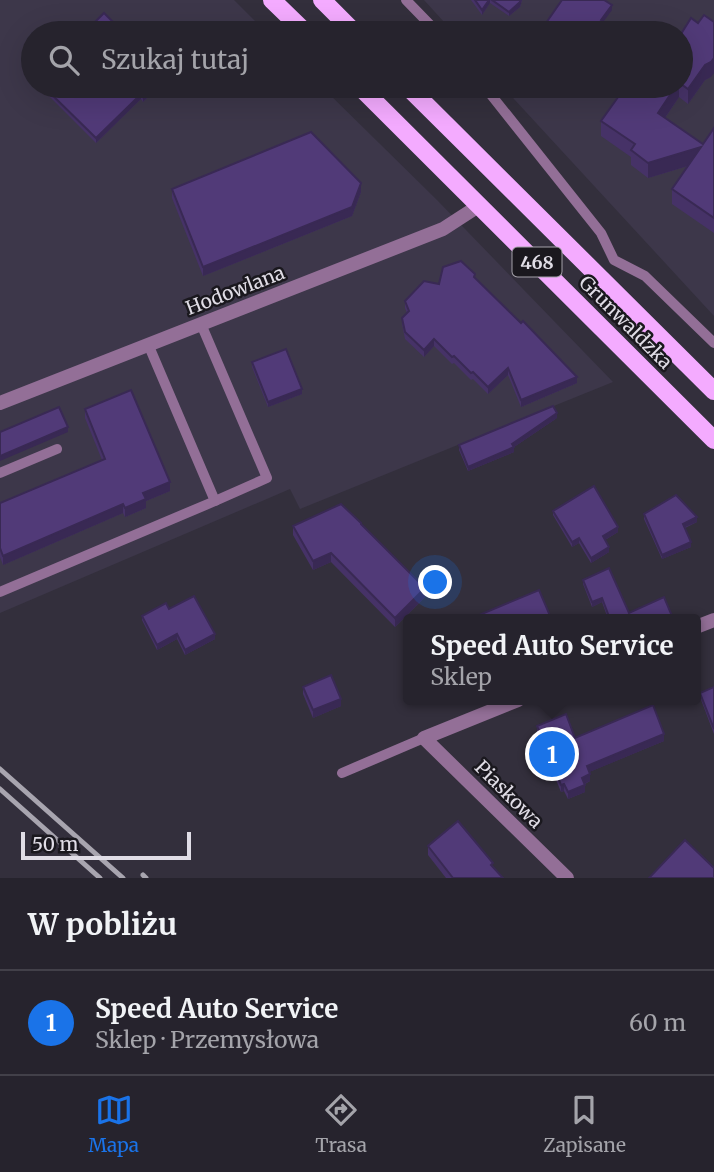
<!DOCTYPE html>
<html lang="pl">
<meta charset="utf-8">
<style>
:root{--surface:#26232d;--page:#2e2b35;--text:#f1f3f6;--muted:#a4a4aa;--line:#424049;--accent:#1a73e8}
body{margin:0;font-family:Merriweather,serif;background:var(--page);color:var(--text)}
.scale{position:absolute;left:21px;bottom:18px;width:170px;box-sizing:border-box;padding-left:7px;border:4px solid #e0dde6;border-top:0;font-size:19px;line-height:24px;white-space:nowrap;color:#e0dde6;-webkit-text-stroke:5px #1a181e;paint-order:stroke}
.you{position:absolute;left:436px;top:583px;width:24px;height:24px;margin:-18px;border:5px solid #fff;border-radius:50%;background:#1a73e8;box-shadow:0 0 0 10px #1a73e833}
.badge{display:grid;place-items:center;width:46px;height:46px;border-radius:50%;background:var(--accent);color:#fff;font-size:23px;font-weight:700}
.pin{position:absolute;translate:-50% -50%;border:4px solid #fff;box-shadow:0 2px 7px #0006}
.popup{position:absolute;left:403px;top:614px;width:298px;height:91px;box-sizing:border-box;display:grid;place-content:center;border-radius:7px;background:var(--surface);filter:drop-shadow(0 2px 5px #0005);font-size:23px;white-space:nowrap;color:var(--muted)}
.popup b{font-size:26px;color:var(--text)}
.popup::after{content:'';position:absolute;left:50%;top:100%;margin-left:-14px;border:14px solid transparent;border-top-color:var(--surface)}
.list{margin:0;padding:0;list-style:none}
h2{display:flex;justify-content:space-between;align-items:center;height:91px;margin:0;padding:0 28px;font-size:30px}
h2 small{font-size:23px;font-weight:400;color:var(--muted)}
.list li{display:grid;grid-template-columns:46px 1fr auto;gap:21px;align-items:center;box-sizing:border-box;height:105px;padding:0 28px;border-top:2px solid var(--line)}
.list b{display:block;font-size:26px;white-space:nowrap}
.list p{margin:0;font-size:23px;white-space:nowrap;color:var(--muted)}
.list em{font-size:23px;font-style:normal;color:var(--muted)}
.icon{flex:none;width:38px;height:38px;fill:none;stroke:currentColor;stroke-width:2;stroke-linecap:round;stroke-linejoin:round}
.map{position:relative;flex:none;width:714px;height:878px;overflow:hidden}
.search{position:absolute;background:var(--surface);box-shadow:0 7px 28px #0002;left:21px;right:21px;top:21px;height:77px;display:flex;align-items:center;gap:18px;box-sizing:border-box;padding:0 24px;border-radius:38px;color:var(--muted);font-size:26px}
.sheet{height:196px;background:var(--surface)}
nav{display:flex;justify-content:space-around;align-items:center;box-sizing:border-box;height:98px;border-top:2px solid var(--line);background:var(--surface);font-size:19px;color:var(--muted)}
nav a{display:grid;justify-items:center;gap:4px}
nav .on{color:var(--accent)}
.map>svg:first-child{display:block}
</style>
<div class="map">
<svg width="714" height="878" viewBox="0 0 714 878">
<rect width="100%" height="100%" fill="#332f3c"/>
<!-- built -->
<g fill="#3d374a">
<path d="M0,0H234L267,33H33V86H321L437,200L613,382L300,509L290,489L0,613Z"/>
<path d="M424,0H714V316L502,86H681V33H454Z"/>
</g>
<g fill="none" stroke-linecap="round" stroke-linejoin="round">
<!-- service -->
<g stroke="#936f97" stroke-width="10">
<path d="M406,0L438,33"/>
<path d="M484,86L601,233L614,260L645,276L714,343"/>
<path d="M148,344L215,501L267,478L201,324"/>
<path d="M0,473L57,449"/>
<path d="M0,592L215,501"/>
<path d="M342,773L424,738"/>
</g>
<!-- minor -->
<g stroke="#936f97" stroke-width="14">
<path d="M0,403L443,229L480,205"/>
<path d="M696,627L714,620"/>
<path d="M518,700L424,738L567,878"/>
</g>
<!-- primary -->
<g stroke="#f4abff" stroke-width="18">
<path d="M272,0L306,33"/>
<path d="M322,0L355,33"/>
<path d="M359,86L714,440"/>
<path d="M407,86L714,391"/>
</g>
<!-- rail -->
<g stroke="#a8a5af" stroke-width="5">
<path d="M0,769L123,878"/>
<path d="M0,789L100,878"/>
<path d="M143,875L146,878"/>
</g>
</g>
<!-- wall -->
<g fill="#463267">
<path d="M471,0H522L520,7L509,16L490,3L482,15Z"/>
<path d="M681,34L711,77L705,80L688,104L679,97L665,118L703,144L714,128V233L672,204V189L688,166L648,178L631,165V157L601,136V121L626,86H681Z"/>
<path d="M39,86H159L143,102L141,99L96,143Z"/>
<path d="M172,189L361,192L352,216L203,276L172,198Z"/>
<path d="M475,278L577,383L521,407L508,375L488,394L473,379L471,380L454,363L452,364L434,346L424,357L405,339L402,324V318L407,313L405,308V301L439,284Z"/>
<path d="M252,362L302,394L268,407L252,367Z"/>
<path d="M85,409L170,491L146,501V508L125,517L123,513L3,565L0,557V503L102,460L85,418Z"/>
<path d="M557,418L514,447V452L468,471L459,450V445Z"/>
<path d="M553,511L618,532L605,540L609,552L591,563L579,543L572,547L553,515Z"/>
<path d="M644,514L697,522L685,528L691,547L662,559L644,519Z"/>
<path d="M361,525L425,597L395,627L331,562L313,570L293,535V526Z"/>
<path d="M583,580L629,613L672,619H608L602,602L592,607L583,584Z"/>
<path d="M169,609L215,639L185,655L177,639L157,650L142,620V616Z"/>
<path d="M303,687L341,706L313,718L303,694Z"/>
<path d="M714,687V734L700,697V693Z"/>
<path d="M537,726L575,738L664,741L589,772L590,781L585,784V792L568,799L564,791L561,792L537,733Z"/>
<path d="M428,846L493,867L503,878H446L428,855Z"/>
</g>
<!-- shaded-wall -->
<g fill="#392954">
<path d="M489,0H490V3L482,15V10Z"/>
<path d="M520,0H522L520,7L509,16V12Z"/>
<path d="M612,5V10L601,25V20Z"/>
<path d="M606,24V29L603,33H600Z"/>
<path d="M714,58V73L711,77L705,80L688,104V89L705,65Z"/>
<path d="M155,86H159L143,102V97Z"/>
<path d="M676,86H679V97L658,128V113Z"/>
<path d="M141,94V99L96,143V138Z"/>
<path d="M701,147V162L648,178V163Z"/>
<path d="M361,183V192L352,216L203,276V267Z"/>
<path d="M434,339V346L424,357V350Z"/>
<path d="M508,368V375L488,394V387Z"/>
<path d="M577,377V383L521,407V400Z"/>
<path d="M302,389V394L268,407V402Z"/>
<path d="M557,413V418L514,447V452L468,471V467L512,444Z"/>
<path d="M68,427V432L0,461V456Z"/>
<path d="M170,482V491L146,501V508L125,517V508L143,493Z"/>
<path d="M123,504V513L3,565V556Z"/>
<path d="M697,517V522L683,528V524Z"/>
<path d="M618,527V532L603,541V536Z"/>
<path d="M579,538V543L572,547V542Z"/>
<path d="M691,542V547L662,559V555Z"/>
<path d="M609,547V552L591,563V558Z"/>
<path d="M331,553V562L313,570V561Z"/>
<path d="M425,588V597L395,627V618Z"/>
<path d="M602,598V602L592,607V602Z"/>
<path d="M177,634V639L157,650V645Z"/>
<path d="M215,634V639L185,655V650Z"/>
<path d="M341,699V706L313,718V710Z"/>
<path d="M664,734V741L587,773V766Z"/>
<path d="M590,774V781L582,785V778Z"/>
<path d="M564,784V791L561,792V785Z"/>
<path d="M585,785V792L568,799V792Z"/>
</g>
<!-- building -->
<g fill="#513a78" stroke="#392954" stroke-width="2">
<path d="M475,0H489L482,10Z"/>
<path d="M492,0H520V2L509,12Z"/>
<path d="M562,0H604L612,5L601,20L606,24L600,33H539Z"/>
<path d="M104,13L124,33H84Z"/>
<path d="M704,15L714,22V58L711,62L705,65L688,89L681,84V34L691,18L698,23Z"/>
<path d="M43,86H155L143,97L141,94L96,138Z"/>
<path d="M626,86H676L658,113L703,144L714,128V218L672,189L701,147L648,163L631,150L635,144L601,121Z"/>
<path d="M311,132L361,183L352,207L203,267L172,189Z"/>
<path d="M461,261L475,274L474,277L521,323L523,321L577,377L521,400L508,368L488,387L473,372L471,373L454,356L452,357L434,339L424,350L405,332L402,318L409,311L405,301L424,281L439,284L443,267Z"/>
<path d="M286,349L302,389L268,402L252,362Z"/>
<path d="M131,390L170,482L143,493L146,499L125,508L123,504L3,556L0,548V503L105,459L85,409Z"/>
<path d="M553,406L557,413L512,444L514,447L468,467L459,445Z"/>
<path d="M59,407L68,427L0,456V432Z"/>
<path d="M594,486L618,527L603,536L609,547L591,558L579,538L572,542L553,511Z"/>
<path d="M676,495L697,517L683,524L691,542L662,555L644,514Z"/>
<path d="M341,504L361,523V524L425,588L395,618L331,553L313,561L293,526Z"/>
<path d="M609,568L629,613L664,597L672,616L665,619H610L602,598L592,602L583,580Z"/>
<path d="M539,590L551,618L549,619H462L469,616L470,619Z"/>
<path d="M194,596L215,634L185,650L177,634L157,645L142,616L166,603L169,609Z"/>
<path d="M331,675L341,699L313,710L303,687Z"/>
<path d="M714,687V729L700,693Z"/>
<path d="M653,705L664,734L587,766L590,774L582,778L585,785L568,792L564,784L561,785L537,726L566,714L575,738Z"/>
<path d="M458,821L493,863L491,865L503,878H453L428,846Z"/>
<path d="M685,840L714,868V878H649Z"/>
</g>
<g text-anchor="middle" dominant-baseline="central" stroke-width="5" stroke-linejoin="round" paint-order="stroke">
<!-- shield labels -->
<rect fill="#1a181e" stroke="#a5a2aa" stroke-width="2" x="512.5" y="247.5" width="49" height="29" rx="5"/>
<g font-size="18" font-weight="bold" fill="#e0dde6">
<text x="537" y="262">468</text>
</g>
<!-- street labels -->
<g font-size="19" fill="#e0dde6" stroke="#1a181e">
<text transform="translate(235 290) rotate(-21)">Hodowlana</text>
<text transform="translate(626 322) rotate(45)">Grunwaldzka</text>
<text transform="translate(509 794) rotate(45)">Piaskowa</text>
</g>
</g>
</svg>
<div class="scale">50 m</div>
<div class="you"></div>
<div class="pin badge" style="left:552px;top:754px">1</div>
<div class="popup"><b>Speed Auto Service</b>Sklep</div>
<div class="search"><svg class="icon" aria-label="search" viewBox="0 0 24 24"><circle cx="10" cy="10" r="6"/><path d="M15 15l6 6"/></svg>Szukaj tutaj</div>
</div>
<section class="sheet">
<h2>W pobliżu<small></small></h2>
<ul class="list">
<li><span class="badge">1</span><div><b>Speed Auto Service</b><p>Sklep · Przemysłowa</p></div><em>60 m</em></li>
</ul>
</section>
<nav>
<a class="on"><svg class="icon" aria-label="map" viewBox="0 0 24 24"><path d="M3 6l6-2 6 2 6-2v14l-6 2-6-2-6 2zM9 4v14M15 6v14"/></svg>Mapa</a>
<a><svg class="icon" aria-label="directions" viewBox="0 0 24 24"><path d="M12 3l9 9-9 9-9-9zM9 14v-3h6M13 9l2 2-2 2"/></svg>Trasa</a>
<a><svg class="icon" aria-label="saved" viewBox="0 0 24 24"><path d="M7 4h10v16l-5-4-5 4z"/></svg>Zapisane</a>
</nav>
